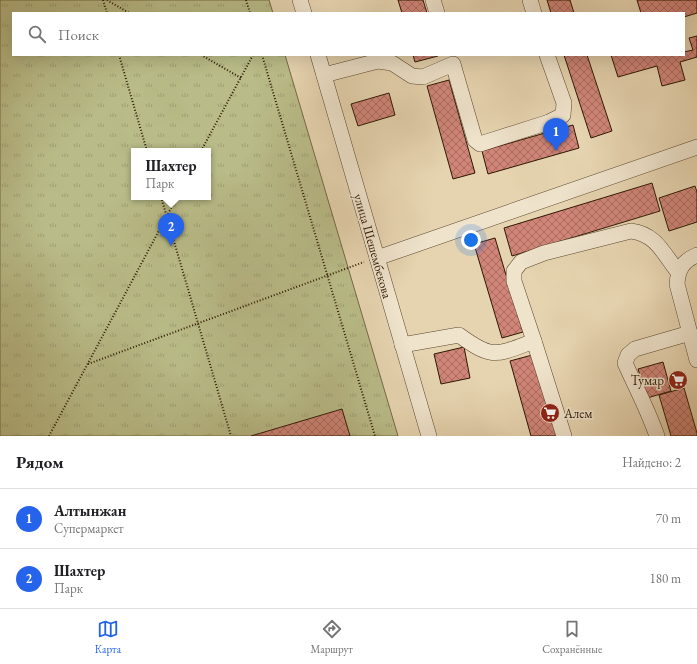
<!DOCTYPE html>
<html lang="ru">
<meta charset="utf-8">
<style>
:root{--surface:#fff;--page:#f6f6f6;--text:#202124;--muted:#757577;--line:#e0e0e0;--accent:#2563eb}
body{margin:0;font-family:"EB Garamond",serif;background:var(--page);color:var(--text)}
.you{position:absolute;left:471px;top:240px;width:14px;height:14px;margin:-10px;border:3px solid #fff;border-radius:50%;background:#1a73e8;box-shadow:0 0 0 6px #1a73e833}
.badge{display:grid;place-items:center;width:26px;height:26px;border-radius:50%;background:var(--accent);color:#fff;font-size:13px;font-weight:700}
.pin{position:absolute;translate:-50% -33px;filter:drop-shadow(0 1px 2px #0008)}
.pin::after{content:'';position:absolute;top:21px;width:14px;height:12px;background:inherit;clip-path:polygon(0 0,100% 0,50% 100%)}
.popup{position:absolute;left:131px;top:148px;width:80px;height:52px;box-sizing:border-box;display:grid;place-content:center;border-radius:0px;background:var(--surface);filter:drop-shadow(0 1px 3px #0005);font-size:13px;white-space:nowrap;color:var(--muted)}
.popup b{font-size:15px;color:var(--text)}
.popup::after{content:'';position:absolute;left:50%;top:100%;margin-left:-8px;border:8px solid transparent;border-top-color:var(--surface)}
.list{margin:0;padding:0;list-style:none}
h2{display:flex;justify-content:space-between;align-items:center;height:52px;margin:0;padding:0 16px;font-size:17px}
h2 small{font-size:13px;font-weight:400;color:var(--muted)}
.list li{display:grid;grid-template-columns:26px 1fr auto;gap:12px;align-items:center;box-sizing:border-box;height:60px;padding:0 16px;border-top:1px solid var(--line)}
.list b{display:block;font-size:15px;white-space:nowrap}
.list p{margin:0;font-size:13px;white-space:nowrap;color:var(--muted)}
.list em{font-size:13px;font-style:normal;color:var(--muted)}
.icon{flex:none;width:22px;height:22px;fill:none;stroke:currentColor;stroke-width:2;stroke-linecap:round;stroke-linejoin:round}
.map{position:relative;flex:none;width:697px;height:436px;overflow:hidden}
.search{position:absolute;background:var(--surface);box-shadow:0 4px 16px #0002;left:12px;right:12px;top:12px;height:44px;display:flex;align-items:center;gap:10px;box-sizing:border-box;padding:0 14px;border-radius:0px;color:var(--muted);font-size:15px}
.sheet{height:172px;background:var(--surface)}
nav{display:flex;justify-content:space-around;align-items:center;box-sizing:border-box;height:56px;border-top:1px solid var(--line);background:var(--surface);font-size:11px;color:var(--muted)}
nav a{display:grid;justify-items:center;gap:2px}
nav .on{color:var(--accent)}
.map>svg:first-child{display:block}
</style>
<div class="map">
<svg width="697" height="436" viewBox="0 0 697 436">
<defs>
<pattern id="park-tufts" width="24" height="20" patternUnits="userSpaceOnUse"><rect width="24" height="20" fill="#b9bc88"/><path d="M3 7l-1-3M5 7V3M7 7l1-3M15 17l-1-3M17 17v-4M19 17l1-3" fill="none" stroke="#9fa174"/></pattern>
<pattern id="building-cross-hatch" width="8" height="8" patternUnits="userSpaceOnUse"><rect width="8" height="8" fill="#d08578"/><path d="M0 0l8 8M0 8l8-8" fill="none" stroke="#a96c60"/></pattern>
</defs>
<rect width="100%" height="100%" fill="#e6d4b0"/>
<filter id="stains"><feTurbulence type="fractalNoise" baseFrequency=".005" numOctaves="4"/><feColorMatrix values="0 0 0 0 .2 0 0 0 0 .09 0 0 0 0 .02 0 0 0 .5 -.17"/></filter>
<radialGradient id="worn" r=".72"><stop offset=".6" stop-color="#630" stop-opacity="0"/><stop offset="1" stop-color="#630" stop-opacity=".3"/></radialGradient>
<!-- park -->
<path fill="url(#park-tufts)" stroke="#736a45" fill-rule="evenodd" d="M0,0H269L273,13H13V55H285L398,436H0ZM134,151H208V197H134Z"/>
<!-- building -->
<g fill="url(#building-cross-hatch)" stroke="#2d1702">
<path d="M398,0H423L427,13H402Z"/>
<path d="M547,0H570L574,13H551Z"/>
<path d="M637,0H697V13L684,17V13H641Z"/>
<path d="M697,36V57L680,62L685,80L662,86L657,66L618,77L611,55H684V52L693,50L689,38Z"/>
<path d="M413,55H438V56L415,62Z"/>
<path d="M564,55H587L612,131L591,138Z"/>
<path d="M449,80L475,173L453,179L427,86Z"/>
<path d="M389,93L395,115L358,126L351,104Z"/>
<path d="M573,125L579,148L488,174L482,151Z"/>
<path d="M652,183L660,211L512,256L504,228Z"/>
<path d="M695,186L697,192V222L669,231L659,198Z"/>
<path d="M495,238L523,332L502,338L474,244Z"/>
<path d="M464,347L470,378L441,384L434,354Z"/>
<path d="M536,354L559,436H531L510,361Z"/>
<path d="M663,362L671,391L647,398L638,369Z"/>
<path d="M684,388L697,433V436H671L659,395Z"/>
<path d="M342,409L350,436H251Z"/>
</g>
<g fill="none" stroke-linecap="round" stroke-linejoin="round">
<!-- minor casing -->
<g stroke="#5b462e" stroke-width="16">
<g id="minor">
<path d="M300,0L304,13"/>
<path d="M433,0L437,13"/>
<path d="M530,0L534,13"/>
<path d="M318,55L429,436"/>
<path d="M324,75L378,61L392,63L412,76L423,77L453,64L475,140L480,144L549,122L563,115L564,103L547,55"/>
<path d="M697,255C683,261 678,269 677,284L697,360"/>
<path d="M377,258L697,147"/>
<path d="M534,341L564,436"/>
<path d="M402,345L459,335C493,360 496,355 534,341L514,281V271L521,262L544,253L631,231C656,234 663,253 678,272"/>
<path d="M657,436C648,410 636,388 625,363L628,355L635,349L690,333"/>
</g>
</g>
<!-- path -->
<g stroke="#2d1702" stroke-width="2" stroke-dasharray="1 2" stroke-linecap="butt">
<path d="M103,0L107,13"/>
<path d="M107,0L129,13"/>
<path d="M246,0L250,13"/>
<path d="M119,55L147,151"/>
<path d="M201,55L241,78"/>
<path d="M262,55L375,436"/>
<path d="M201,151L253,55"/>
<path d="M161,197L231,436"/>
<path d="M88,364L364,262"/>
<path d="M49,436L177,197"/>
</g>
<!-- minor -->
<use href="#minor" stroke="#efe3cc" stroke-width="15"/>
</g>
<!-- icons -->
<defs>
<g id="supermarket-disc" transform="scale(1)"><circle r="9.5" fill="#8f2418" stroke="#efe3cc"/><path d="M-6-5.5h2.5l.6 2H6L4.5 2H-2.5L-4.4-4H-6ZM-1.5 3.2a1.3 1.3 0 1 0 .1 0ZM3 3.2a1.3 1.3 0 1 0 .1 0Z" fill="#fff"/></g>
</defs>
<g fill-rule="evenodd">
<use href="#supermarket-disc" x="678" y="380"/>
<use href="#supermarket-disc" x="550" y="413"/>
</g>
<g text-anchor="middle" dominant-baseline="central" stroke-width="3" stroke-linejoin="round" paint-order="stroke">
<!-- street labels -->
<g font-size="13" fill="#2d1702" stroke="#efe3cc">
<text transform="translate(373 246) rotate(74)">улица Шешембекова</text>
</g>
<!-- poi labels -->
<g font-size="13" fill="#2d1702" stroke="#efe3cc" text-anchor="end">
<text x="664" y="380">Тумар</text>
<text x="564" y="413" text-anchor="start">Алем</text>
</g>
</g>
<rect width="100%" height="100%" filter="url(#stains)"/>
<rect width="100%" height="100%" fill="url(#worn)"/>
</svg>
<div class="you"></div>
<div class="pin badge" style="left:556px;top:151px">1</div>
<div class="pin badge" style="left:171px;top:246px">2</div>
<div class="popup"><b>Шахтер</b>Парк</div>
<div class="search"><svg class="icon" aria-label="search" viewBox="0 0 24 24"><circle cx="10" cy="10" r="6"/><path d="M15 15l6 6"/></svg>Поиск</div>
</div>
<section class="sheet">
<h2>Рядом<small>Найдено: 2</small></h2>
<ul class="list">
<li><span class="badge">1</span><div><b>Алтынжан</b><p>Супермаркет</p></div><em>70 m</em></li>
<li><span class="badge">2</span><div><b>Шахтер</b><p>Парк</p></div><em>180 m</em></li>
</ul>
</section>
<nav>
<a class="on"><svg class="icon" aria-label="map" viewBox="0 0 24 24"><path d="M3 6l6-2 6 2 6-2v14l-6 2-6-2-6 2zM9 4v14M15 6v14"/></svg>Карта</a>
<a><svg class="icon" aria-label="directions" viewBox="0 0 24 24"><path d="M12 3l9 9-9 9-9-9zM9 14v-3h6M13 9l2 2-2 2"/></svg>Маршрут</a>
<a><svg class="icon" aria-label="saved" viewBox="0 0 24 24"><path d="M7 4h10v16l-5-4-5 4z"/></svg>Сохранённые</a>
</nav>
